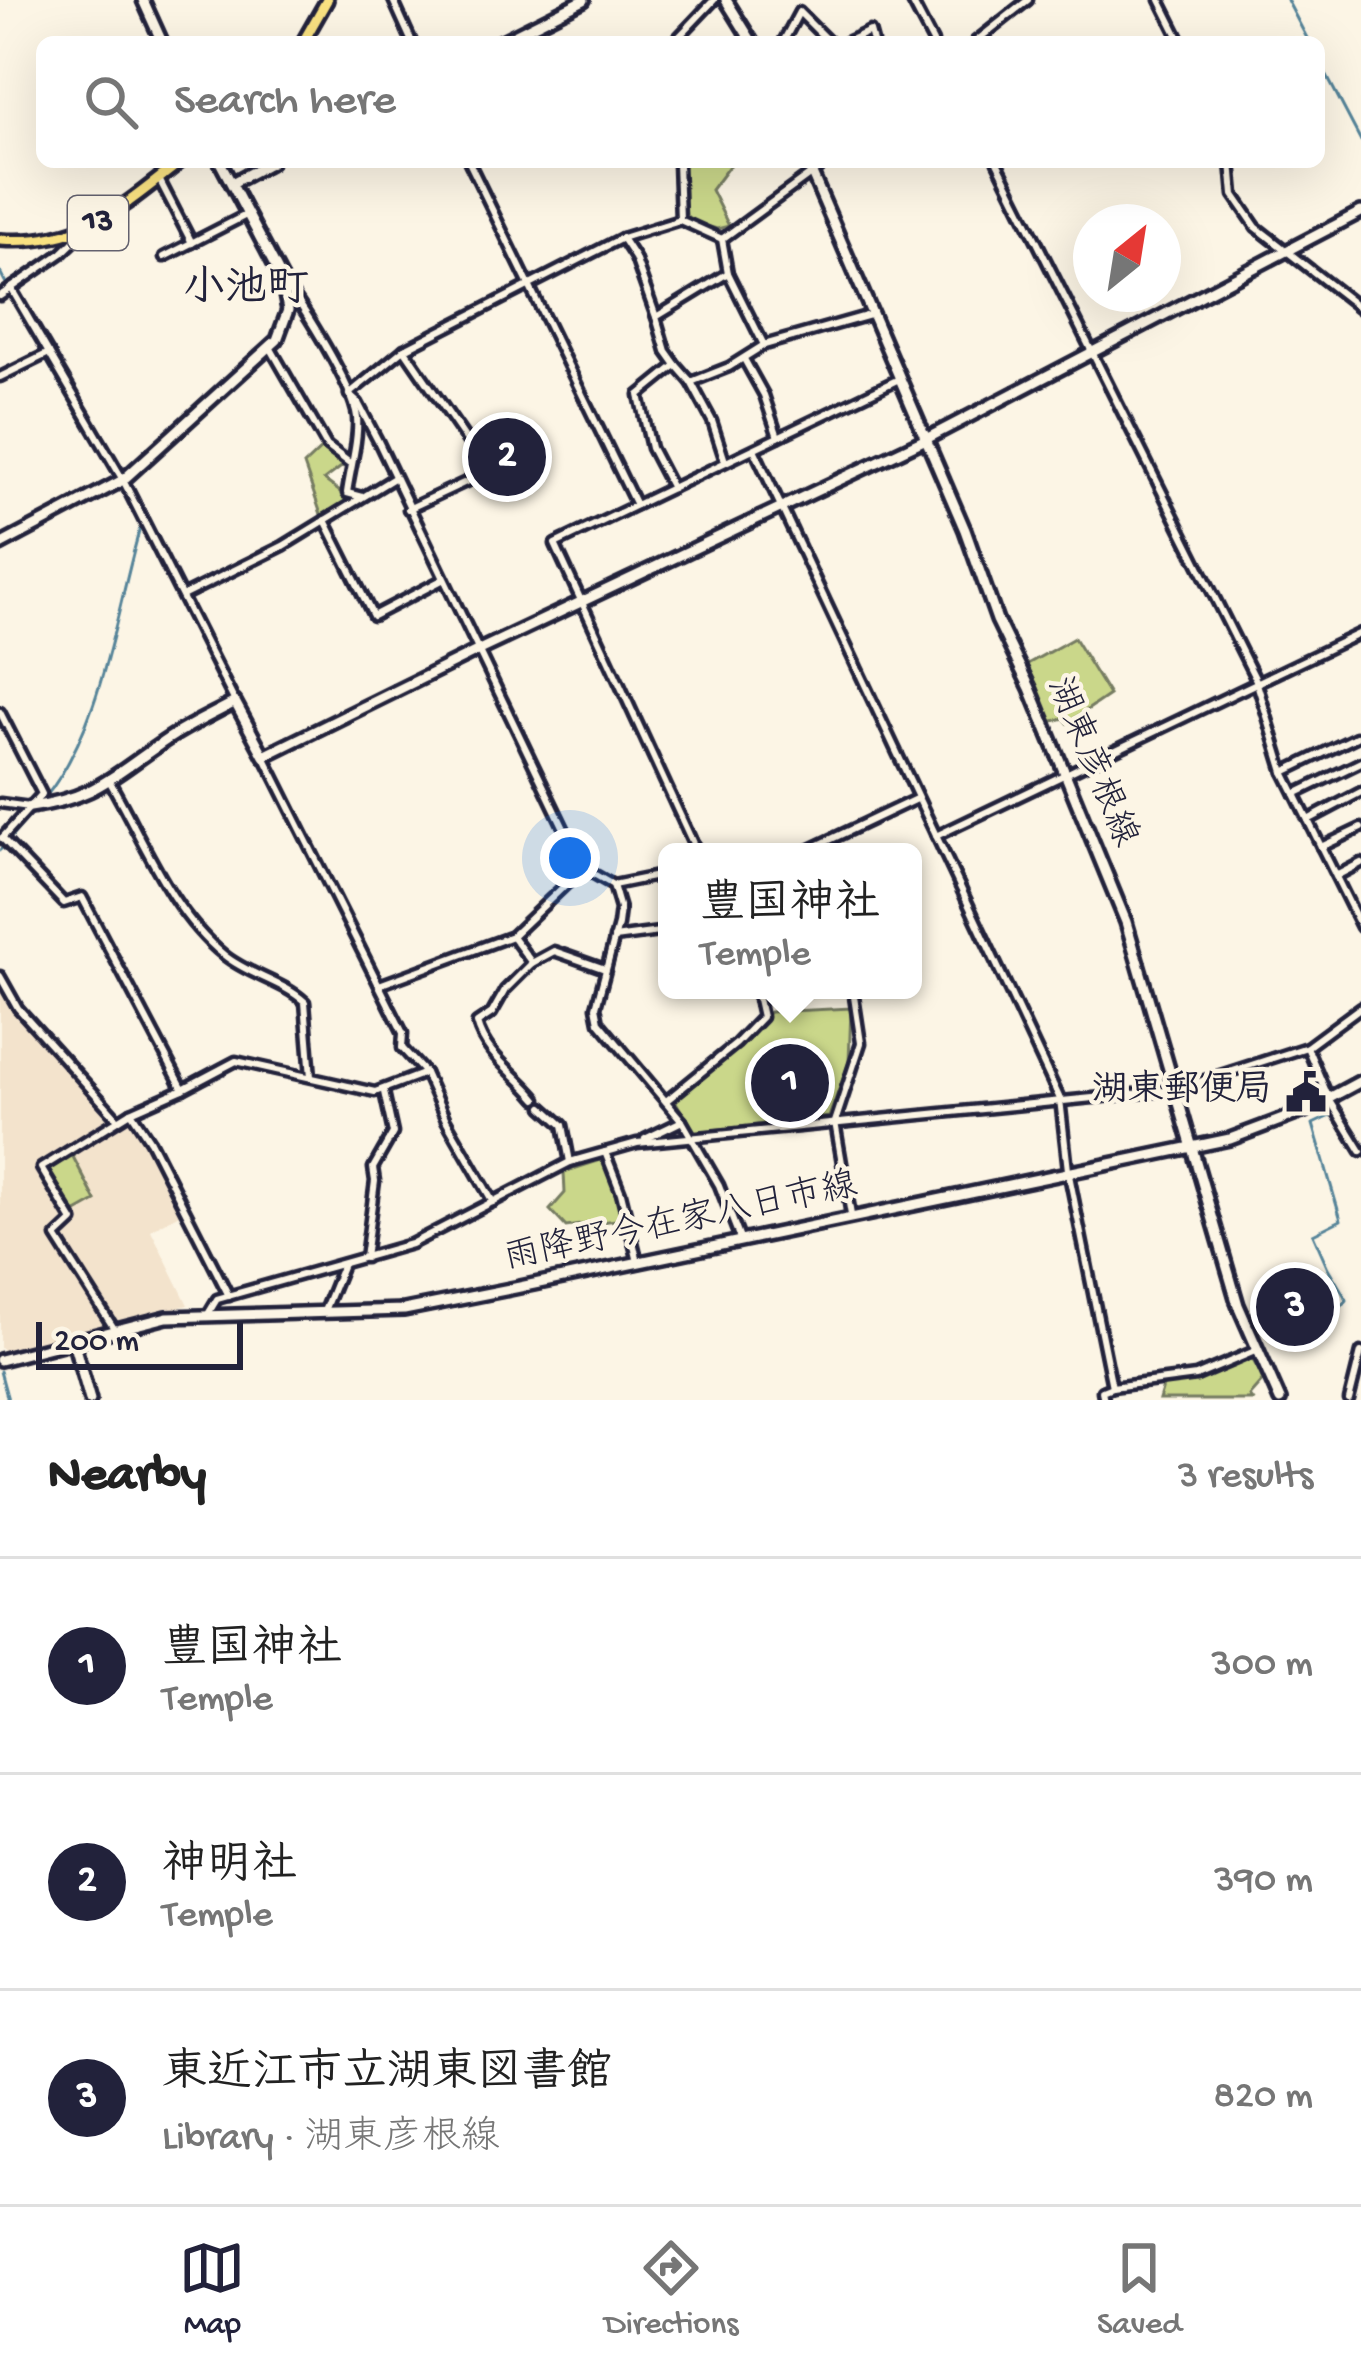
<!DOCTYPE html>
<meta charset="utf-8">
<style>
:root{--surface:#fff;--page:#f2f2f2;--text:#222;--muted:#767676;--line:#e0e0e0;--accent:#22223b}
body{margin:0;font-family:"Gochi Hand","Klee One",sans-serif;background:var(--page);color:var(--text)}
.compass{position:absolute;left:1073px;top:204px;width:108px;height:108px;border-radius:50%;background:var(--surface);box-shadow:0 12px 48px #0002;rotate:30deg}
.scale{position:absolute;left:36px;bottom:30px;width:207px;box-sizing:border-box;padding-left:12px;border:6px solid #22223b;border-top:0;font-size:33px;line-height:42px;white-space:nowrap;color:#22223b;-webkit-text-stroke:9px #fcf5e5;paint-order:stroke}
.you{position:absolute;left:570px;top:858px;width:42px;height:42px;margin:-30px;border:9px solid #fff;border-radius:50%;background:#1a73e8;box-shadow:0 0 0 18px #1a73e833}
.badge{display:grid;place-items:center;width:78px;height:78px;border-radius:50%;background:var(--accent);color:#fff;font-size:39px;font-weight:700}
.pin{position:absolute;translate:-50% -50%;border:6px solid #fff;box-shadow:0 3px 12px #0006}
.popup{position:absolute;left:658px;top:843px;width:264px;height:156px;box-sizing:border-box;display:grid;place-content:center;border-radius:18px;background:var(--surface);filter:drop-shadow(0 3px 9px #0005);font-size:39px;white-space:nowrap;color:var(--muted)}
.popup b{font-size:45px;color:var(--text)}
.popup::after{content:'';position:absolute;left:50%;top:100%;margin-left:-24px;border:24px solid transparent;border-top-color:var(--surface)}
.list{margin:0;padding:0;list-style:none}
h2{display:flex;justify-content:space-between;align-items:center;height:156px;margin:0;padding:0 48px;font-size:51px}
h2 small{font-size:39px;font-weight:400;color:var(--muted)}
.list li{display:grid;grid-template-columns:78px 1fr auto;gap:36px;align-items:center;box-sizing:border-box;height:216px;padding:0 48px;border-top:3px solid var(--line)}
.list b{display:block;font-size:45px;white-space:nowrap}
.list p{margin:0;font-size:39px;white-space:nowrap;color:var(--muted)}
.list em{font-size:39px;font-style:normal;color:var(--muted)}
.icon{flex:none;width:66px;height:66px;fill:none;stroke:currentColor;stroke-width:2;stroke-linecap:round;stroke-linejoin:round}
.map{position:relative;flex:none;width:1361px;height:1400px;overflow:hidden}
.search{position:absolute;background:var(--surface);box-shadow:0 12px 48px #0002;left:36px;right:36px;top:36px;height:132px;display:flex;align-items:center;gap:30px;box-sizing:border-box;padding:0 42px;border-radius:18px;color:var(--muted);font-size:45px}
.sheet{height:804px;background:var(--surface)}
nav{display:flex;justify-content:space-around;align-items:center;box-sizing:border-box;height:168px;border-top:3px solid var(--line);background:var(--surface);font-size:33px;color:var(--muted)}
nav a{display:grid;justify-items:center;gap:6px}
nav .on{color:var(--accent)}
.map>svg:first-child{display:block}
</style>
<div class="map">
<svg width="1361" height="1400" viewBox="0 0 1361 1400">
<rect width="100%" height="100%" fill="#fcf5e5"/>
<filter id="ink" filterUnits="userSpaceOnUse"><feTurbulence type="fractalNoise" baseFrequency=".00833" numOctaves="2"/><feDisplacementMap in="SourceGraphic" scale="24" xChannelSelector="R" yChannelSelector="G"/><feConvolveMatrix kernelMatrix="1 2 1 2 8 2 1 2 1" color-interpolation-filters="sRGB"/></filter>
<g filter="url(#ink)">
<!-- built -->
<path fill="#f3e3cc" d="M0,983L7,999L119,1125L131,1117L181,1213L151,1230L188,1305L6,1352L0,1347Z"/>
<!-- green -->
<g fill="#cad78a" stroke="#767c62" stroke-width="3">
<path d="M680,162H732L711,190L729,226L717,229L682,219Z"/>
<path d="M509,428L538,476L500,496L475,447Z"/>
<path d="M324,446L344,461V465L324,480L347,497V505L323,520L304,465Z"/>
<path d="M1074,638L1109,695L1068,723L1064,718L1050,722L1024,666Z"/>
<path d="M851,1008L849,1062L829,1117L693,1132L672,1095L770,1012Z"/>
<path d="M70,1151L96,1201L71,1215L42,1168Z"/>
<path d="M604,1159L623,1219L566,1227L550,1210L565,1193L564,1172Z"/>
<path d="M1251,1357L1264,1379L1249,1396L1252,1400H1159L1164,1383L1199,1377Z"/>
</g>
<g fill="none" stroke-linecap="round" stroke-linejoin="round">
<!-- stream -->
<g stroke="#568499" stroke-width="3">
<path d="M1287,0L1309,42"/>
<path d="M1319,61L1361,141"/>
<path d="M0,272L49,365L139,517L140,528C115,614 102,728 44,799"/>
<path d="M0,850L34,811"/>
<path d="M1184,1097L1195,1135"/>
<path d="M1332,1110L1334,1114L1313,1124L1341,1220L1313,1234L1328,1268L1347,1300L1342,1306L1329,1310L1336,1323"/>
<path d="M0,1371L8,1400"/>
</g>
<!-- street casing -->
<g stroke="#22223b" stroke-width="15">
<g id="street">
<path d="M393,0L412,42"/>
<path d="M911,0L933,42"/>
<path d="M1160,0L1181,42"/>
<path d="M674,42L714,0"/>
<path d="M783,42L799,12L829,42"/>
<path d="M846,42L870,31L873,42"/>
<path d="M975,42L1028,0"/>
<path d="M469,162L636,505"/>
<path d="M678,162L680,220"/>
<path d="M997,162L1256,680L1284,772L1361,927"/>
<path d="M1231,162L1234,195L1256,227L1361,309"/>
<path d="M159,179L192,243"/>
<path d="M622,238L635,258L656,317"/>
<path d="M722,239L728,273L764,345L870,315"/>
<path d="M722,239L827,162"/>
<path d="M164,257L248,214"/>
<path d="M284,282C304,308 353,386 357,417C359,440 350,470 347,493L362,497"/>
<path d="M11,288L123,480L235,702"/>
<path d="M0,296L62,253L87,229"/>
<path d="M270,347L327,446L351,464"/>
<path d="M404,349L470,445L483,474L408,509"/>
<path d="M744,359L764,395L778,437"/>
<path d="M676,365L666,351L656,317L728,273"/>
<path d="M0,377L49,353"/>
<path d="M691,382L712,421L725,461"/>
<path d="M349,394L403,350L622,238L680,220L722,239"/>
<path d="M349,395L358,403L378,441L583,868L613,885L667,874"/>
<path d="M754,449L1060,1099L1068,1170L1112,1387"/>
<path d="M672,488L651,448L639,395L676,365L691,382L729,367L764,345"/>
<path d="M325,520L373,616L442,580"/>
<path d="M184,595L283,546L394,478"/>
<path d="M0,712L42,794L2,838"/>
<path d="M264,756L403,1033L402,1048L425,1073L446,1120L493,1202"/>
<path d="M1284,772L1356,737"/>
<path d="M110,782C144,841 170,911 224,955C248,975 282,981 305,1002L311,1077"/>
<path d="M1295,794L1361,762"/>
<path d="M0,803L30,807"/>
<path d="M1308,820L1361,792"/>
<path d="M936,836L1361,633"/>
<path d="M2,838L64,903L82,897L183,1089"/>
<path d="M1321,847L1361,828"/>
<path d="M697,852L555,544L899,379"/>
<path d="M804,852L916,799"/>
<path d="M1336,876L1361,863"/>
<path d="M613,885L620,909L618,925L596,1007L599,1022L682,1121L719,1185L740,1239"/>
<path d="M512,936L532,963L505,990L492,1013L477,1023C485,1055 517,1074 537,1099"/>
<path d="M614,938L667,931"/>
<path d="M532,963L554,951L605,969"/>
<path d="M0,976L18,1008L116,1117"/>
<path d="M379,985L512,936L583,868"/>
<path d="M1307,1047L1329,1099L1361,1151"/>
<path d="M666,1101L736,1044L762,1017L756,990"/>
<path d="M543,1107L563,1125L570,1162"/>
<path d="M645,1139L682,1121"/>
<path d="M605,1152L621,1193L638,1262"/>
<path d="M851,1215L835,1122L861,1043L853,990"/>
<path d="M365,1258L375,1181L373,1168L393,1133L384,1092"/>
<path d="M229,1296L150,1141L131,1112L183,1089L236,1061L375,1092L425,1073"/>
<path d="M324,1311L343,1264"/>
<path d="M208,1314L217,1299L411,1244L570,1162L637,1143L1174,1090L1307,1047L1361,1007"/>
<path d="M115,1330L56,1237L73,1221L41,1168L131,1112"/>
<path d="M1104,1400L1102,1391L1112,1387L1196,1376L1255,1351"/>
<path d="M1349,1400L1361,1352"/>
</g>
</g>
<!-- secondary casing -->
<g stroke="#22223b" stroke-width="18">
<g id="secondary">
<path d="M143,0L162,42"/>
<path d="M726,0L752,42"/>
<path d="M500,42L584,0"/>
<path d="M807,162L965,530L997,620L1030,688L1126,922L1238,1305L1280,1400"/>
<path d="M232,183L271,162"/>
<path d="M0,545L123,480L277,340L288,310L282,279L220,162"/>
<path d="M30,807C94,798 109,779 159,745C182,728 210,716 235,702L264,756L479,650L924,440L1361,212"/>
<path d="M73,1341L90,1400"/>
<path d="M0,1360L167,1317L404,1310L515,1288L1230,1139L1307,1110L1361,1081"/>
</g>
</g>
<!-- primary casing -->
<g stroke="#22223b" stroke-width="18">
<g id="primary">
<path d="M303,42L327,0"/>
<path d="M0,240C81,246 120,209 180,162"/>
</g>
</g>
<!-- street -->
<use href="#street" stroke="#fcf5e5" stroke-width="6"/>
<!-- secondary -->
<use href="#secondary" stroke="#fcf5e5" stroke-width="9"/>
<!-- primary -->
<use href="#primary" stroke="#f9e181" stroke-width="9"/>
</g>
</g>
<!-- icons -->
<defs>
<g id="civic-bare" transform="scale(3.24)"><path d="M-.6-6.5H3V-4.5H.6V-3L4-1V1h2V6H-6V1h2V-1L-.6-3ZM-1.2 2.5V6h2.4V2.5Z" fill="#22223b" stroke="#fcf5e5" stroke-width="2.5" paint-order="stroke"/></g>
</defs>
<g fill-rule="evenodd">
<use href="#civic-bare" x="1306" y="1092"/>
</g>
<g text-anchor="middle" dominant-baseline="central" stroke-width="9" stroke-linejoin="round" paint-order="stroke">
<!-- shield labels -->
<rect fill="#fcf5e5" stroke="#63616e" stroke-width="3" x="68" y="196" width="60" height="54" rx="9"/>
<g font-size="33" font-weight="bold" fill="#22223b">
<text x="98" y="223">13</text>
</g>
<!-- street labels -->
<g font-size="36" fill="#22223b" stroke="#fcf5e5">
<text transform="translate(1090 763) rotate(67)">湖東彦根線</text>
<text transform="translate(681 1224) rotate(-12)">雨降野今在家八日市線</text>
</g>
<!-- poi labels -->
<g font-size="36" font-weight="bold" fill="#22223b" stroke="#fcf5e5" text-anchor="end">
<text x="1272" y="1092">湖東郵便局</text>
</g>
<!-- quarter labels -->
<g font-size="42" font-weight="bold" fill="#22223b" stroke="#fcf5e5">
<text x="246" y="291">小池町</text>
</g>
</g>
</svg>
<svg class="compass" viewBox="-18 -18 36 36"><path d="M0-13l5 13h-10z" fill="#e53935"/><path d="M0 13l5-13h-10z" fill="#767676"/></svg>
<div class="scale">200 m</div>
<div class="you"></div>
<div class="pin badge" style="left:790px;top:1083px">1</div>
<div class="popup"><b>豊国神社</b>Temple</div>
<div class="pin badge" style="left:507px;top:457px">2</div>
<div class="pin badge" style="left:1295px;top:1307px">3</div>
<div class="search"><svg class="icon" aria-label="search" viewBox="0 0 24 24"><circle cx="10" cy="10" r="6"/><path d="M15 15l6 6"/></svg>Search here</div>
</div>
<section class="sheet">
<h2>Nearby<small>3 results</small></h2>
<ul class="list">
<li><span class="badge">1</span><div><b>豊国神社</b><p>Temple</p></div><em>300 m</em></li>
<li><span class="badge">2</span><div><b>神明社</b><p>Temple</p></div><em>390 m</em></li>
<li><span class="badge">3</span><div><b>東近江市立湖東図書館</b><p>Library · 湖東彦根線</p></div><em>820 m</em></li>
</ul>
</section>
<nav>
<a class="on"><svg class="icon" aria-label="map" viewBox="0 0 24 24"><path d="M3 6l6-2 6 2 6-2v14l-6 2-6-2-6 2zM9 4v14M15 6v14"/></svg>Map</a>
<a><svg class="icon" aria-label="directions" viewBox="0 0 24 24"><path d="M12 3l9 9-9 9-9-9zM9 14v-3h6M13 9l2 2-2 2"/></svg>Directions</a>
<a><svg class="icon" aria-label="saved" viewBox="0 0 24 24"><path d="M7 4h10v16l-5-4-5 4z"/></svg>Saved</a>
</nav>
